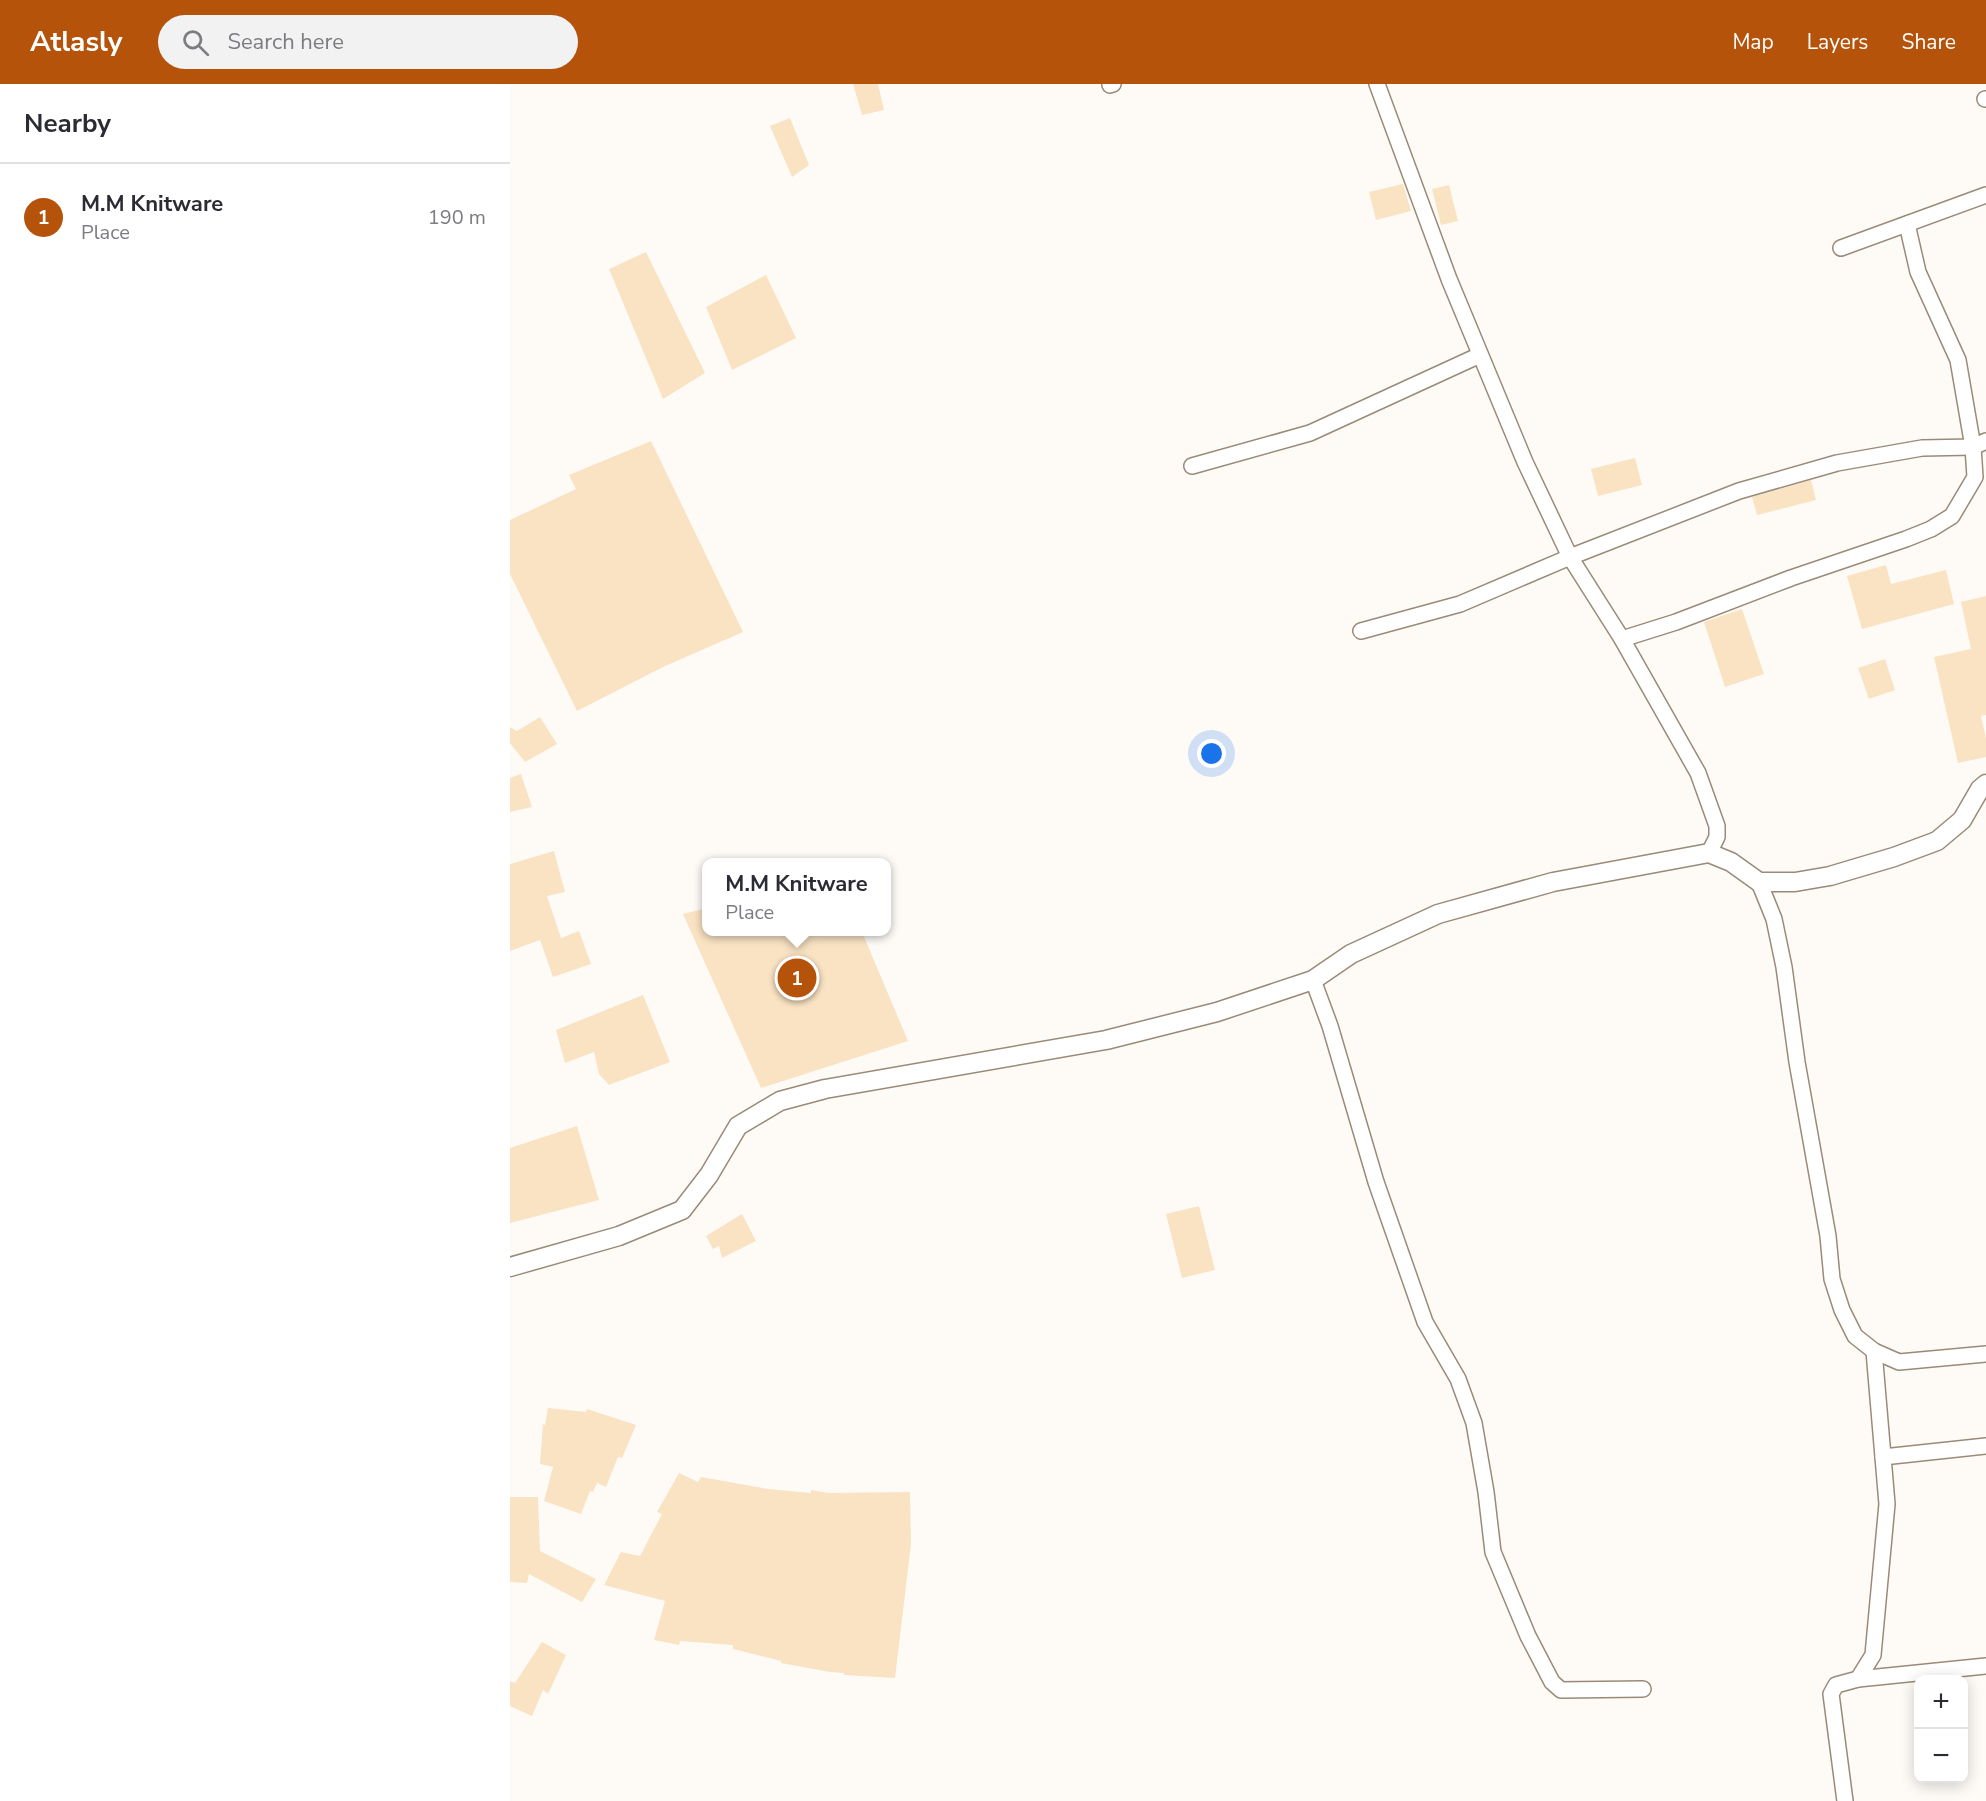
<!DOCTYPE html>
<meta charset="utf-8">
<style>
:root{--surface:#fff;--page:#f2f2f3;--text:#2b2b33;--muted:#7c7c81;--line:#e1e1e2;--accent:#b45309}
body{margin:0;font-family:"Nunito Sans",sans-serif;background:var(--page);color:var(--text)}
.controls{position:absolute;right:18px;bottom:18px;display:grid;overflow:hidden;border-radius:12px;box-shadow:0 3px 15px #0003}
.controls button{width:54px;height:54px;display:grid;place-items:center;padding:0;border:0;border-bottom:2px solid var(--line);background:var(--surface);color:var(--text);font:30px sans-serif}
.you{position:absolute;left:702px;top:670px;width:21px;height:21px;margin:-15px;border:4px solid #fff;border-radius:50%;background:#1a73e8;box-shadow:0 0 0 9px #1a73e833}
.badge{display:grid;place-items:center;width:39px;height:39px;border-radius:50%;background:var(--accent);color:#fff;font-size:20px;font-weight:700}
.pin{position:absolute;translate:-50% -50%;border:3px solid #fff;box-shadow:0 2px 6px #0006}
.popup{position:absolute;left:192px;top:774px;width:189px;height:78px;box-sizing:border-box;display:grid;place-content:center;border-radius:12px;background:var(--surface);filter:drop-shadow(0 2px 4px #0005);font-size:20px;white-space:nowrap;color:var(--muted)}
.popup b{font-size:22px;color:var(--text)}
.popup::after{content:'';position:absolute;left:50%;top:100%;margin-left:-12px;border:12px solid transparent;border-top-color:var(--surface)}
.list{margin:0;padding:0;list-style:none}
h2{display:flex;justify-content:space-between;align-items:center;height:78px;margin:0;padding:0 24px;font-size:26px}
h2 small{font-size:20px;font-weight:400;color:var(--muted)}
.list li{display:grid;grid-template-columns:39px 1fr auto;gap:18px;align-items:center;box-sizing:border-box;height:108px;padding:0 24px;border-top:2px solid var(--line)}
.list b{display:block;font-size:22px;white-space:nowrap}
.list p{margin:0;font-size:20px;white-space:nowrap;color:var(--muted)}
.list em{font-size:20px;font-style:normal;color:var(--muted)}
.icon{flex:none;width:33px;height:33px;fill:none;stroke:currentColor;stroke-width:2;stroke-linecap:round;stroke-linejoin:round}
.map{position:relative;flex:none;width:1476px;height:1717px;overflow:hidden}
header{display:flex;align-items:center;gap:36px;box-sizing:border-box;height:84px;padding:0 30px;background:var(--accent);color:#fff}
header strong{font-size:28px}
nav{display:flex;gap:33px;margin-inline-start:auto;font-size:21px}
.search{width:420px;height:54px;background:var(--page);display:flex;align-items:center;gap:15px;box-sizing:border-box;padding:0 21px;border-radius:33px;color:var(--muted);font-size:22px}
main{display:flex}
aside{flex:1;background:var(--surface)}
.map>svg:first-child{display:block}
</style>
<header>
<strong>Atlasly</strong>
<div class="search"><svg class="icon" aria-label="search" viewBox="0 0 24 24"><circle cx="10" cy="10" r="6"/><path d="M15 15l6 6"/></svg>Search here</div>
<nav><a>Map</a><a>Layers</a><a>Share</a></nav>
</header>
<main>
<aside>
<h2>Nearby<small></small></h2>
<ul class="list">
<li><span class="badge">1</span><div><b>M.M Knitware</b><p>Place</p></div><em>190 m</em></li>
</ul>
</aside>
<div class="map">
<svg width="1476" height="1717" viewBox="0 0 1476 1717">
<rect width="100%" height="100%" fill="#fefbf7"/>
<!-- building -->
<g fill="#f9e3c3">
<path d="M343,0H368L374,26L352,31Z"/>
<path d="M280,34L299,81L282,93L260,42Z"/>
<path d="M893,100L901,127L866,136L859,108Z"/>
<path d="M939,101L948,137L931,141L922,105Z"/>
<path d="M136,168L195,289L153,315L99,185Z"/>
<path d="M256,191L286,254L222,286L196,223Z"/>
<path d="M141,357L233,548L153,583L67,627L0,490V436L66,405L59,391Z"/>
<path d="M1125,374L1132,401L1088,412L1081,385Z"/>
<path d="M1301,396L1306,416L1247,431L1242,413Z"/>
<path d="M1376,481L1381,500L1436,486L1444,520L1352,545L1337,492Z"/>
<path d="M1476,512V631L1471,632L1476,654V673L1448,679L1424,573L1461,565L1451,518Z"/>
<path d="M1232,525L1254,590L1215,603L1194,538Z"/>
<path d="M1375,575L1385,606L1359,615L1348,584Z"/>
<path d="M30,633L47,660L15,678L0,659V643L7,647Z"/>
<path d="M11,690L22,723L0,728V694Z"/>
<path d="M44,767L55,808L37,812L51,854L69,847L81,880L43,893L30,856L0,867V780Z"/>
<path d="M197,824V848H352L398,957L251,1004L173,830Z"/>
<path d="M133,911L160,978L99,1001L89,990L84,968L55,979L46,946Z"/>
<path d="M67,1042L89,1116L0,1139V1064Z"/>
<path d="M689,1122L705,1186L672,1194L656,1130Z"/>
<path d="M232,1130L246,1157L212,1174L209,1162L203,1165L196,1152Z"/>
<path d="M38,1324L76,1328L77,1325L126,1341L112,1374L108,1373L96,1403L87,1399L83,1408L80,1407L71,1430L34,1417L43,1383L30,1380L33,1340L35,1341Z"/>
<path d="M169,1389L188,1398L191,1393L258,1405L301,1409V1406L319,1409L400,1408L401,1460L385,1594L334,1591V1589L320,1588L271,1579V1577L223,1565V1561L170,1557L169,1561L144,1556L155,1517L94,1501L111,1468L130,1472L152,1430L147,1428Z"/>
<path d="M0,1413H28L30,1467L86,1495L72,1518L19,1490L17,1499L0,1498Z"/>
<path d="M32,1558L56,1571L38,1610L33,1606L22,1632L0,1622V1597L5,1599Z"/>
</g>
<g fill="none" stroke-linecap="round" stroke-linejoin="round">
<!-- minor casing -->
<g stroke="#9a8a77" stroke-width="18">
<g id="minor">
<path d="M867,0L939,195L1015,378L1060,473L1112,555L1188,689L1207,742V753L1199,769"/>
<path d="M600,1L603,0"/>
<path d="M1475,15H1476"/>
<path d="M1331,164L1476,111"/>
<path d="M682,382L800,349L970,271"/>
<path d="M851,547L950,520L1060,473L1229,407L1327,379L1412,364L1463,363L1476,357"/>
<path d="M1112,555L1166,538L1281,494L1396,455L1421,445L1442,432L1465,393L1463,363L1448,276L1408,188L1397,140"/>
<path d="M1249,798L1264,835L1274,883L1287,978L1318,1152L1322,1195L1332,1226L1345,1252L1364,1267L1389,1278L1476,1270"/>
<path d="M803,896L820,942L866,1098L915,1238L948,1295L964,1339L976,1408L983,1468L1018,1552L1042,1598L1051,1606L1133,1605"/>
<path d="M1373,1373L1476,1362"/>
<path d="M1348,1595L1476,1582"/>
<path d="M1335,1717L1321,1610L1326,1601L1348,1595L1363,1571L1377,1420L1364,1267"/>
</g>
</g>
<!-- tertiary casing -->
<g stroke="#9a8a77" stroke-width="21">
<path id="tertiary" d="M0,1183L109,1152L172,1126L199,1091L228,1042L270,1017L315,1005L596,956L707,928L803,896L841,870L928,830L1043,798L1199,769L1221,778L1249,798H1285L1320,792L1384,773L1427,757L1452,736L1470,705L1476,700"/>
</g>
<!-- minor -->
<use href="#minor" stroke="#fff" stroke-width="15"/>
<!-- tertiary -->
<use href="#tertiary" stroke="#fff" stroke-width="18"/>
</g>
</svg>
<div class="controls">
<button>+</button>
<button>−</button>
</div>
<div class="you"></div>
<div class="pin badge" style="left:287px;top:894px">1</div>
<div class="popup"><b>M.M Knitware</b>Place</div>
</div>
</main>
